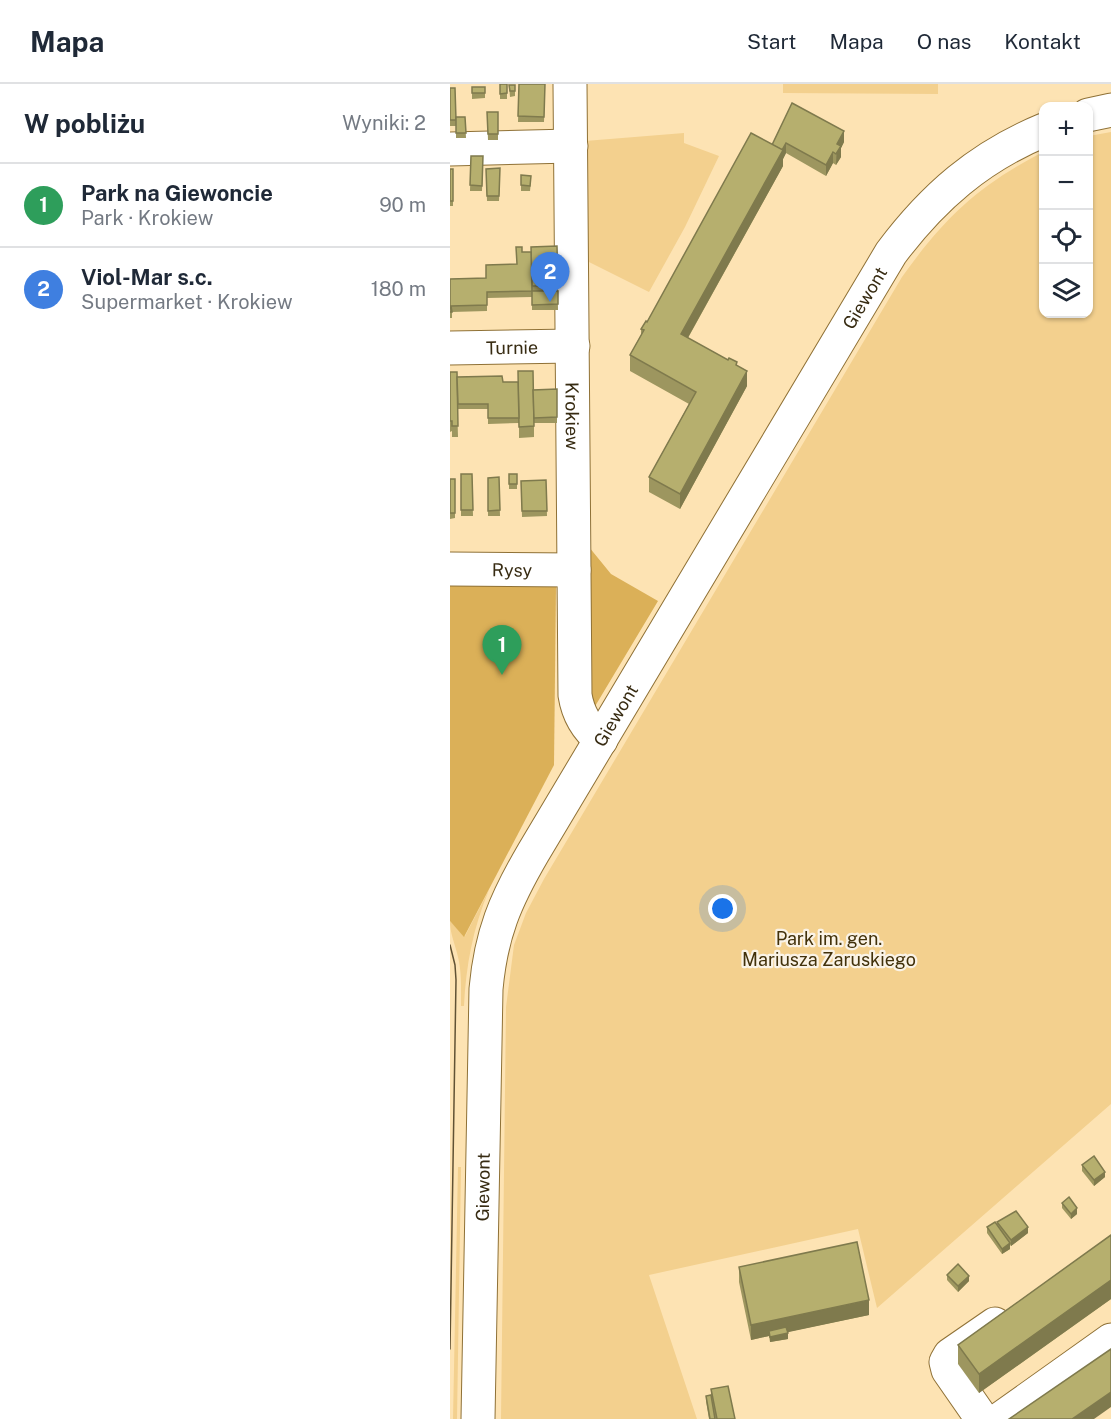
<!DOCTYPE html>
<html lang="pl">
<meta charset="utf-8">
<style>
:root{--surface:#fff;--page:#f2f2f3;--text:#1f2937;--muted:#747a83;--line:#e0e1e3;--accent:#0f766e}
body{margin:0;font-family:"Public Sans",sans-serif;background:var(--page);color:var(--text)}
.controls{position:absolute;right:18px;top:18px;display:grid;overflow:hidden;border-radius:12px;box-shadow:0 2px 4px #0004}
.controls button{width:54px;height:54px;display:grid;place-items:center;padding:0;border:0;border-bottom:2px solid var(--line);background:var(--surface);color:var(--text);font:30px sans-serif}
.you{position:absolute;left:273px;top:825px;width:21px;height:21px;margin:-15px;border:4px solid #fff;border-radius:50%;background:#1a73e8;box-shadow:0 0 0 9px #1a73e833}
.badge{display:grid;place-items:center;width:39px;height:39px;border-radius:50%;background:var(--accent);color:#fff;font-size:20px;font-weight:700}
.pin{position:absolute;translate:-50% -50px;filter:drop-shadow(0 2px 3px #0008)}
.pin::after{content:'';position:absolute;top:32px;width:21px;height:18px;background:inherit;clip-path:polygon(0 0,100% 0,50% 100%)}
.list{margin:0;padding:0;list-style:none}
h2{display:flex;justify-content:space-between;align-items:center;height:78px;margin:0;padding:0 24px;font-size:26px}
h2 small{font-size:20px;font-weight:400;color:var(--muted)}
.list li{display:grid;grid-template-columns:39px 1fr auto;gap:18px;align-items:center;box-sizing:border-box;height:84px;padding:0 24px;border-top:2px solid var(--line)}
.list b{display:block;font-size:22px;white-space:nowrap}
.list p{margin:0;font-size:20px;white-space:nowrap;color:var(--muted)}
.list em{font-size:20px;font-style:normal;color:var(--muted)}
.icon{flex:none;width:33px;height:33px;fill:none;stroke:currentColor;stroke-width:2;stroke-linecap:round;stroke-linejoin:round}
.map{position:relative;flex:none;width:661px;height:1335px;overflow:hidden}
header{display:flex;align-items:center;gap:36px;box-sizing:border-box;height:84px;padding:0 30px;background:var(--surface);border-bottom:2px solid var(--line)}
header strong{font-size:28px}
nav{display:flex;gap:33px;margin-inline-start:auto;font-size:21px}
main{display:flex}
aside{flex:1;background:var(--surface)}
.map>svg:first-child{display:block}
</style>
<header>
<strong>Mapa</strong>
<nav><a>Start</a><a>Mapa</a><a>O nas</a><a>Kontakt</a></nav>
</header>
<main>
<aside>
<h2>W pobliżu<small>Wyniki: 2</small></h2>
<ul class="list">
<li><span class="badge" style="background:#2e9e5b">1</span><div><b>Park na Giewoncie</b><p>Park · Krokiew</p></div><em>90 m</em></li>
<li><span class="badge" style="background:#3f7fe0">2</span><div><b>Viol-Mar s.c.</b><p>Supermarket · Krokiew</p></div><em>180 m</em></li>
</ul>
</aside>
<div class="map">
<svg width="661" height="1335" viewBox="0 0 661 1335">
<rect width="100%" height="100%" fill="#fde3b3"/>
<!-- green -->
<g fill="#f3d08e">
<path d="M333,0H488V10L333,9Z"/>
<path d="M661,48V1020L427,1224L408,1145L199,1191L247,1335H51L56,923L64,861L76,829L94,795L452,193C494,134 529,101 593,68L594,230H638L639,52Z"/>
<path d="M234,49V59L269,72L235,143L199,208L137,177L135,57Z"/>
<path d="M39,806C23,844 16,881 14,922H11C11,905 12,886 7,869C4,857 0,849 0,837L15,852Z"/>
<path d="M8,1083H11L7,1335H3Z"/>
</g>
<!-- forest -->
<g fill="#dbb058">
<path d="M139,463L161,490L208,517L141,629Z"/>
<path d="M0,502H106L104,681L14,853L0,837Z"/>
</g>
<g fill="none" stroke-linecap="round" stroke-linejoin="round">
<!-- minor casing -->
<g stroke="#8f7136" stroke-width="35">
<g id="minor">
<path id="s1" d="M120,0L125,611C128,630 136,644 151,656"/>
<path d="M638,31L661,26"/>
<path d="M0,65L121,62"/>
<path id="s2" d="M0,264L123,262"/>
<path id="s3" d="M0,485L124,486"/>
<path id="s4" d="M28,1335L36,905C41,850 55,817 83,769L441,169C483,113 529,73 594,46"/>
<path d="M532,1335L498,1286L496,1278L500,1271L545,1240"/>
<path d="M550,1335L661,1256"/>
</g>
</g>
<!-- minor -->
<use href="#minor" stroke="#fff" stroke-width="33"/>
<!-- tram -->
<path stroke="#615234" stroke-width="1.5" d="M0,861L5,881L6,896L0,1265"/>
</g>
<!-- wall -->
<g fill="#9d965f">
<rect x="50" y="0" width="7" height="15"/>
<path d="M69,0H95L94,38H68Z"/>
<path d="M59,1H65V12L60,13Z"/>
<path d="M22,3H35V14L22,15Z"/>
<path d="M0,4L6,36L15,33L16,54H6V42H0Z"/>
<path d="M342,19L394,58L391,64V73L386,81L383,79L376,92L336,69L333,75V82L238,254L287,281L297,302L230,425L199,408V393L239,320L180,287V271L191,251V245L197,238L322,61Z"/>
<path d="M37,28H48V56H38Z"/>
<path d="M21,72H33L32,107H20Z"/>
<path d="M50,84L49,117H37L36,85Z"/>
<rect x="0" y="85" width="3" height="37"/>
<path d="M71,91L81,97L80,107H71Z"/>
<path d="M107,162L108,226H82V213L37,214V227L2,228V234H0V195L36,194L67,180L72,168H81Z"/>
<path d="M0,288L7,293L53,298L83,306L107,305V339H84V353L69,354V339L38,340V325H8L7,317L8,353H2V347L0,348Z"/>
<path d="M11,390H22L23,432H11Z"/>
<rect x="59" y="390" width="8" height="15"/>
<path d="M49,393L50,432H38V394Z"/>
<path d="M0,395H5V434L0,435Z"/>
<path d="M96,396L97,432L72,433L71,397Z"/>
<path d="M632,1081L655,1093L644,1102L632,1087Z"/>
<path d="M612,1119L627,1130L621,1135L612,1124Z"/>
<path d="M547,1138L578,1149L561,1162L560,1161V1165L552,1170L537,1149V1143L547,1140Z"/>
<path d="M661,1151V1215L529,1309L508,1280V1261Z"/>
<path d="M289,1183L419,1231L337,1248L338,1255L320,1258L319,1252L301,1256L289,1198Z"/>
<path d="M497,1191L519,1197L508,1208L497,1196Z"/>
<path d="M261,1305L285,1335H259L256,1317V1312L261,1311Z"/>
</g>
<!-- shaded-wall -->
<g fill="#7f7a4d">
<path d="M394,47V58L391,64V73L386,81L387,60Z"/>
<path d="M336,59V69L333,75V82L231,266V250Z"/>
<path d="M383,68V79L376,92V81Z"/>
<path d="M297,287V302L230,425V410Z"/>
<path d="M655,1088V1093L644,1102V1096Z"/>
<path d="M627,1124V1130L621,1135V1130Z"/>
<path d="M578,1143V1149L561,1162V1156Z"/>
<path d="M560,1159V1165L552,1170V1165Z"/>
<path d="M519,1192V1197L508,1208V1202Z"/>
<path d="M661,1196V1215L529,1309V1290Z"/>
<path d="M419,1216V1231L320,1252L319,1247V1252L301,1256V1241Z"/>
<path d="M338,1249V1255L320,1258V1253Z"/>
<path d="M661,1308V1323L644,1335H622Z"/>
</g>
<!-- building -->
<g fill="#b6af6e" stroke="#7f7a4d" stroke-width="1.5">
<path d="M50,0H57V9L50,10Z"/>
<path d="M69,0H95L94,33L68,32Z"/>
<path d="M59,1H65V7H60Z"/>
<rect x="22" y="3" width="13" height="6"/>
<path d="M0,4H5L6,36H0Z"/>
<path d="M342,19L394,47L387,60L391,62L386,70L383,68L376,81L336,59L332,66L322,61Z"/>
<path d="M37,28H48V50H38Z"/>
<path d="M6,33H15L16,49H6Z"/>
<path d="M301,49L333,66L231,250L278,276L279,274L287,278L286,281L297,287L230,410L199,393L246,308L180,271L194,246L191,245L196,237L197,238Z"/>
<path d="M21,72H33L32,102L20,101Z"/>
<path d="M50,84L49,112H37L36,85Z"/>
<rect x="0" y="85" width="3" height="32"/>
<path d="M71,91L81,92L80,102L71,101Z"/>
<path d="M107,162L108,202H82L81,163Z"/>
<path d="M66,163H72V168H81L82,207L37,208V221L1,222L2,228H0V195L36,194V181L67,180Z"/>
<path d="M82,207H108V220L82,221Z"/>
<path d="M68,287H83L84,342L69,343Z"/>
<path d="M0,288H7L8,342H2V337H0Z"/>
<path d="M52,292L53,298H68L69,334H38V320H8L7,293Z"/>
<path d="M107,305V333L84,334L83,306Z"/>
<path d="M11,390H22L23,426H11Z"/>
<rect x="59" y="390" width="8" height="10"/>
<path d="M49,393L50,426L38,427V394Z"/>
<rect x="0" y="395" width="5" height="34"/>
<path d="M96,396L97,427H72L71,397Z"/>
<path d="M644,1072L655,1088L644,1096L632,1081Z"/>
<path d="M619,1113L627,1124L621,1130L612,1119Z"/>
<path d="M566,1127L578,1143L561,1156L547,1138Z"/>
<path d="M545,1138L560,1159L552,1165L537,1143Z"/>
<path d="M661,1151V1196L529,1290L508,1261Z"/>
<path d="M407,1158L419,1216L301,1241L289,1183Z"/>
<path d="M508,1180L519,1192L508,1202L497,1191Z"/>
<path d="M336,1243L338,1249L320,1253L319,1247Z"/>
<path d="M661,1265V1308L622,1335H559Z"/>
<path d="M278,1302L285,1335H267L261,1305Z"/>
<path d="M261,1311L265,1335H260L256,1312Z"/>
</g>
<g text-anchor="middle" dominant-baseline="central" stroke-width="4.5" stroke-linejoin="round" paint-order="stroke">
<!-- street labels -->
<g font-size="18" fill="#372b12" stroke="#faf3e7">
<text stroke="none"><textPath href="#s4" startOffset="1222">Giewont</textPath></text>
<text stroke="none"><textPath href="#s2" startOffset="62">Turnie</textPath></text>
<text stroke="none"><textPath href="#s1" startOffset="332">Krokiew</textPath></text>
<text stroke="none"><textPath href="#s3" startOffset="62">Rysy</textPath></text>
<text stroke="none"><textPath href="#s4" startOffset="736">Giewont</textPath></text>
<text stroke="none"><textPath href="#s4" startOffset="232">Giewont</textPath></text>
</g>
<!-- park labels -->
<g font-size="18" fill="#42310a" stroke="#faf3e7">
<text x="379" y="854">Park im. gen.<tspan x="379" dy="21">Mariusza Zaruskiego</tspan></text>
</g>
</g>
</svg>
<div class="controls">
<button>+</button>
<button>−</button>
<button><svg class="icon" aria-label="locate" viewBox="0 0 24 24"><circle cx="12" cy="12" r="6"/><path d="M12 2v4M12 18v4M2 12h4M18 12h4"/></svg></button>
<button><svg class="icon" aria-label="layers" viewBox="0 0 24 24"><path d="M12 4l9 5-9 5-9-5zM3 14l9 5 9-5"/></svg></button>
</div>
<div class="you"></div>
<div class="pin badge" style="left:52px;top:591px;background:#2e9e5b">1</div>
<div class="pin badge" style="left:100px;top:218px;background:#3f7fe0">2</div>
</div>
</main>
